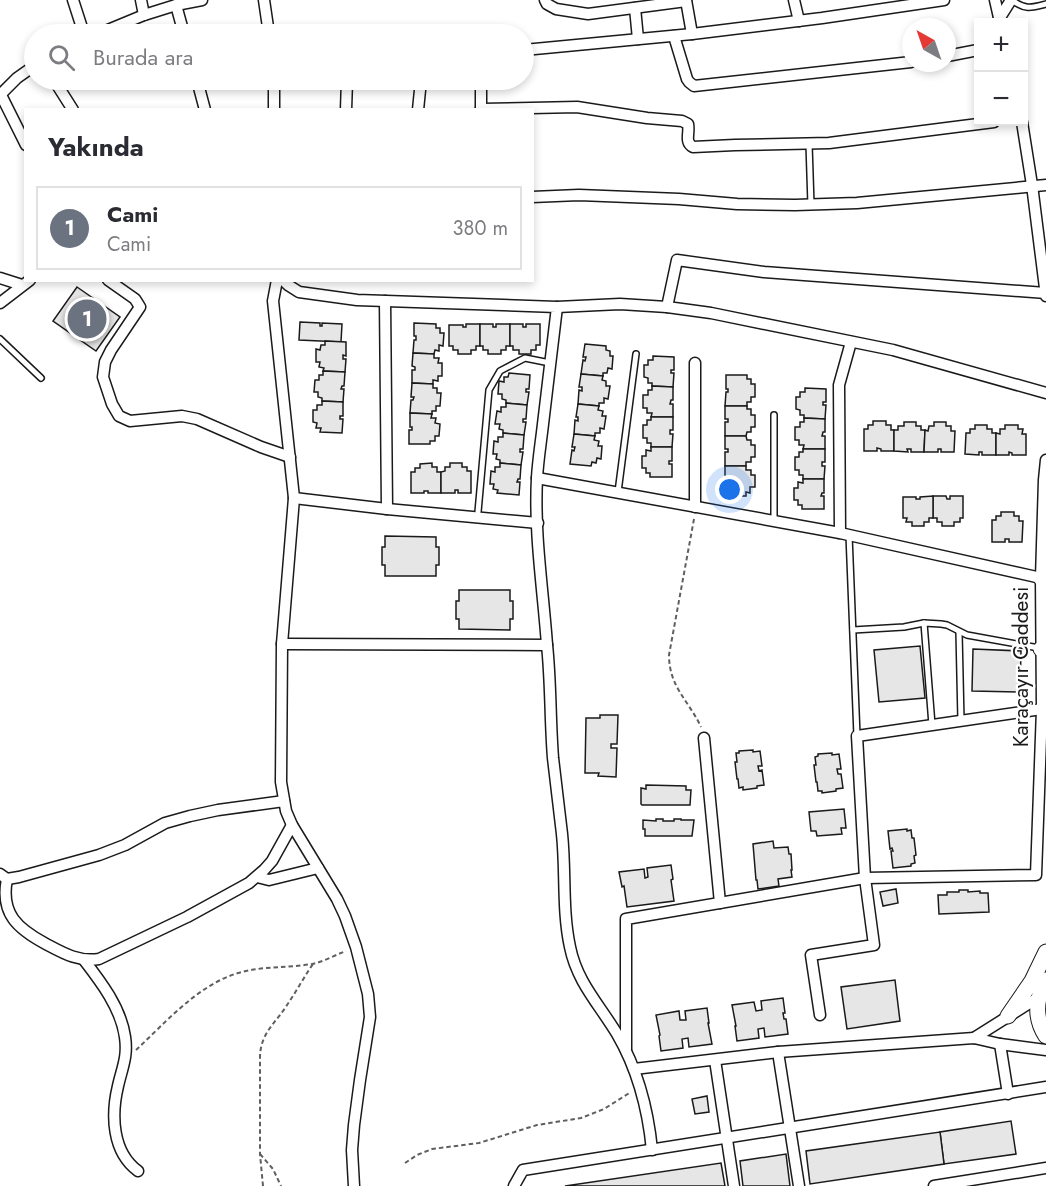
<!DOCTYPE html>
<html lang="tr">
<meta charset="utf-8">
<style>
:root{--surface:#fff;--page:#f2f2f3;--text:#2b2b33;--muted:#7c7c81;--line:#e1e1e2;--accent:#c62828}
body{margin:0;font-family:Jost,sans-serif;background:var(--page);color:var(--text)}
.controls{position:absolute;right:18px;top:18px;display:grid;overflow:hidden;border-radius:0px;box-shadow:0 3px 9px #0003}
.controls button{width:54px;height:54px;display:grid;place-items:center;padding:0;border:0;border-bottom:2px solid var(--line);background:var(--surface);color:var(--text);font:30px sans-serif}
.compass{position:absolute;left:902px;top:18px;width:54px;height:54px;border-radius:50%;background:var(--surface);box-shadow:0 3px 9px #0003;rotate:320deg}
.you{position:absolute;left:730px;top:490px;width:21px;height:21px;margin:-15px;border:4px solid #fff;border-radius:50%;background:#1a73e8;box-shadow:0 0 0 9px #1a73e833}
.badge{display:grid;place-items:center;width:39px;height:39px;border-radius:50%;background:var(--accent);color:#fff;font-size:20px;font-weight:700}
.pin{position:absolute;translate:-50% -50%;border:3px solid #fff;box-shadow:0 2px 6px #0006}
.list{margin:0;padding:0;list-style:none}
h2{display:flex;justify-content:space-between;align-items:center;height:78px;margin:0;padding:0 24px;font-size:26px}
h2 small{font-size:20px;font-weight:400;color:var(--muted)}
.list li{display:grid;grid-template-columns:39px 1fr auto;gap:18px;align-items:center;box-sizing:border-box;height:84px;margin:0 12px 12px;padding:0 12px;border:2px solid var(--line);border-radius:0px}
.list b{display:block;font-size:22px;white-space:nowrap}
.list p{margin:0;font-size:20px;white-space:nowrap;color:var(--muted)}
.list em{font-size:20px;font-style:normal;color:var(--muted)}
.icon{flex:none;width:33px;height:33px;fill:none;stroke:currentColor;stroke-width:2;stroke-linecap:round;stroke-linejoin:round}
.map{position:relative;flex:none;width:1046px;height:1186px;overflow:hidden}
.search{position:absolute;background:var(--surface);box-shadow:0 3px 9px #0003;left:24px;top:24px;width:510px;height:66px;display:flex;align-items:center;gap:15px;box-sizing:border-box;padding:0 21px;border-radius:33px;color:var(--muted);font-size:22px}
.panel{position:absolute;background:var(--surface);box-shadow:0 3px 9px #0003;left:24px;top:108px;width:510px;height:174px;border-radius:0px}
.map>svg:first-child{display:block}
</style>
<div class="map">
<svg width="1046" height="1186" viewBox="0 0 1046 1186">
<rect width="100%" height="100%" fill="#fff"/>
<!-- building -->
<g fill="#e6e6e6" stroke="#1a1a1a" stroke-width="1.5">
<path d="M77,287L120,317L96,351L53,321Z"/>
<path d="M300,322L320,323V326H322V323L342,324L341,342L299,340Z"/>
<path d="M414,323L436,324V328H440V333H444L443,346L439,345V351L435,350L434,354L413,353L414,340H416V336H414Z"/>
<path d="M466,324H480V346H476V350H471V354H458V350H453V346H449V325H463V327H466Z"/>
<path d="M480,324H493V327H496V324H510V346H506V350H501V354H488V350H483V346H480Z"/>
<path d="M510,324H523V327H526V324H540V345H536V350H531V354H519V350H513V346H510Z"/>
<path d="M325,341L346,342V356L343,355V359H346L345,372L323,371L324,368L319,367L320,362H316V349L320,350L321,345H325Z"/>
<path d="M585,344L606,346V350L610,351V356H613L612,369L608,368L607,373H603V376L581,374L583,360L585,361L586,357H583Z"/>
<path d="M413,353L434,354V358H439L438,363H442V376H438V381L433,380V384L412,383V370H415V367L412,366Z"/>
<path d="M653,356L674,357V370H671V373H674L673,387L652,386V383H648V378L644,377V365H648V360H653Z"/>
<path d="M323,371L345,372L344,386H342L341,389H344L343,402L322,401V398L318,397V392H314L315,380H319V375H323Z"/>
<path d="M509,373L530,375L529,389H526V392H529L527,405L506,403V400L502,399V394H498L499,381L504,382V377H508Z"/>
<path d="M581,374L603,376L602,380L606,381V386H610L608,399L604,398V403H599V406L578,404L579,390L582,391V387H579Z"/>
<path d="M726,375H747V379H751V384H755V397H751V402H747V406H725L726,392H728V389H726Z"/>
<path d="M412,383L433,384V388H437V393H441L440,406H436V411H432V414L410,413L411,400H413L414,397H411Z"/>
<path d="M652,386L673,387V400H671L670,404H673V417H651L652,413H647V408H643V395H648V390H652Z"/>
<path d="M805,388L826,389V402H823V405H826L825,419L804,418V415H800V410L796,409V397H800V392H805Z"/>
<path d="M322,401L343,402V416H340V419H343L342,433L320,432L321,428H316L317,423L313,422V410H317V405H322Z"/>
<path d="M506,403L527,405L526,419H523V422H526L524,435L503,433V430L499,429L500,424H495L497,411L501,412V407H506Z"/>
<path d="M578,404L599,406L598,410L603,411L602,416H606L604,429L600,428V433H595V436L574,434L575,420L578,421V417H576Z"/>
<path d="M725,406H747V409H751V415H755V427H751V432H747L746,436H725V422H728V419H725Z"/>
<path d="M410,413L432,414L431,418H436L435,423L440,424L439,436H435V441H430V444H409V430H412V427H410Z"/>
<path d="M651,417H673V430H670V434H673L672,447H651V443H647V438H643V425H647V420H651Z"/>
<path d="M804,418L825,419V432H823L822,436H825V449H803L804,445H799V440H795V427H800V422H804Z"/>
<path d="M873,421H886V425H891V430H894V451H881V449L877,448V451H864V429H868V425H873Z"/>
<path d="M904,422H916V426H921V430H925L924,452H911V449H907L908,452L894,451V430H898V426H904Z"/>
<path d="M934,422H946V426H951V431H955L954,452H941V449H938V452H924L925,430L928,431L929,426H934Z"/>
<path d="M975,425H987V429H992V433H996V455H982V452H979V455L965,454L966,433H970V429H975Z"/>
<path d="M1005,425H1018V429H1023L1022,434H1026V455H1012V453L1009,452V455H996V433L1000,434V429H1005Z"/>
<path d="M503,433L524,435L523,449H520V452H523L521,465L500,463V460L496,459L497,454H493L494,441L498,442V437H503Z"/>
<path d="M574,434L595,436L594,440L599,441L598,446H602L601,459L597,458L596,463L592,462L591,466L570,464L572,450L574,451L575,447H572Z"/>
<path d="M725,436H746L747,440H751V445H755V457H751V462H746V466H725V452H728V449H725Z"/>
<path d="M651,447H672V461H669V464H672V477H650V473H646V468H642V456H646V450L651,451Z"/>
<path d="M803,449H825V462H822V466H825L824,479H803V475H799V470H795V457H799V452H803Z"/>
<path d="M432,463V467H437V472H441V493H428V491H424V493H411V472H415V468H420V464Z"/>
<path d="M450,463H462V467H467V471H471V493H458V490H455V493H441V472L445,471V467H450Z"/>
<path d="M500,463L521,465L520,479H518L517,482H520L519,495L497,493L498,490L493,489L494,484H490L491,471L495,472V467H500Z"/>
<path d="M725,466H746V470H751V475H755V487H750V493L746,492V496H725V482L727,483V479H725Z"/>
<path d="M803,479H824V493H822L821,496H824V509H802V505H798V500H794V488H798V482L803,483Z"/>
<path d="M933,496H946L947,499H950V496H963V518H960V522H954V526H942V522H937V518H933Z"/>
<path d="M933,496V518H929V522H924V526H912V522H906L907,518H903V497H916V499H920V497Z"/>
<path d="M1001,512H1014V516H1019V521H1023L1022,542H1009V539H1005V542H992V520H996V516H1001Z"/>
<path d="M385,536L436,537V547H439V565H436V576H385V565H382V547H385Z"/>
<path d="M459,590H510V601H513V619H510V630L459,629V619H456V601H459Z"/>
<path d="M920,646L925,698L879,702L874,650Z"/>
<path d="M973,649L1021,651L1020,692L972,691Z"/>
<path d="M600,715H618L617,744H611V748H617L616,777L598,776L599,773H585L586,718H600Z"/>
<path d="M753,750V752L760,751L762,766H758L759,771L762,770L764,785L757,786V788L743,790V787L739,788L738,779H737L735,762H737L736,753H739V751Z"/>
<path d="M832,753V755L839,754L841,769H837L838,774H841L843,788L836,789V791L822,793V791H818L817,782H816L814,765H816L815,757L818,756V754Z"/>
<path d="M646,785L686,786V790H691L690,805H642L641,804V788L646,789Z"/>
<path d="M844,809L846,828H841L842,834L817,836L816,831H811L809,812Z"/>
<path d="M656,819H663V821H674V819H681V820H694L692,836H645V829H643V820L656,821Z"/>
<path d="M907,829V831L911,830L912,838H914L916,855L914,856L915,863L911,864V866L893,868L891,851H893L892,848L890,849L888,831Z"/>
<path d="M773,841L774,848L788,847L789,854H791L792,870H791L792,877L778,879L779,886L758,889L757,880H756L753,844Z"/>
<path d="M671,865L673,879L671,880L674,901L627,907L624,886L622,887L619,872L644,869L645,878L648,877L647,868Z"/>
<path d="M896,889L898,903L883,906L880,892Z"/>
<path d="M959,890H968V892L980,891V893H988L989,912L939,914L938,895H947V892H959Z"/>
<path d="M895,980L900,1021L847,1029L841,987Z"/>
<path d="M783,998L785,1013H783L784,1019H786L788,1034L765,1037L764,1028L758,1029L759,1038L737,1041L735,1026H736L732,1005L754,1002L756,1011L762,1010L761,1001Z"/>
<path d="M707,1008L709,1023H708L712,1044L689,1047L688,1038L682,1039L683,1048L661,1051L659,1036L660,1035L656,1015L679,1011L680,1020H686L685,1011Z"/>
<path d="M707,1096L709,1112L695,1114L692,1099Z"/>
<path d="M1011,1121L1016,1154L944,1164L940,1132Z"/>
<path d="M940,1132L944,1164L810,1184L806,1151Z"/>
<path d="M786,1154L790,1186H743L740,1161Z"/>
<path d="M721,1163L725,1186H565Z"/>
</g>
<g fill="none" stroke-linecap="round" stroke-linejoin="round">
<!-- lane casing -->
<g stroke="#1a1a1a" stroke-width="8">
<g id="lane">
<path d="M1012,0C1025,10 1031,8 1046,4"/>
<path d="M809,144L811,205"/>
<path d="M0,339L41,378"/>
<path d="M618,492L636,354"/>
<path d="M478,512L489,390L500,371L525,358L550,363"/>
<path d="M774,521V415"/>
<path d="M849,535L857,736"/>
<path d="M924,623L932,725"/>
<path d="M853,630L904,627L924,623L941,624L947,625L967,635L1039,648"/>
<path d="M959,632L961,721"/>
</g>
</g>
<!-- street casing -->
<g stroke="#1a1a1a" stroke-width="13">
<g id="street">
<path d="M73,0L84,34"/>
<path d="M141,0L144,15"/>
<path d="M264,0L269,34"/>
<path d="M545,0L547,4L556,9L588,14L686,1"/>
<path d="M686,0L692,34"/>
<path d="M794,0L799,21"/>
<path d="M995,0L1000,22"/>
<path d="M176,5L184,34"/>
<path d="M635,8L638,39"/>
<path d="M999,19L1011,0"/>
<path d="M98,34L144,15L176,5L202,0"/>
<path d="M674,36L687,79L689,82L694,86L911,62"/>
<path d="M524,50L692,34L822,18L944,0"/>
<path d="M947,56L978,50"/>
<path d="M54,80L73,110"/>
<path d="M197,80L205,110"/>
<path d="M481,80V110"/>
<path d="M0,95L17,78L34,66"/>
<path d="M1,95L26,145"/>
<path d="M481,109L577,107L647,118L682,121L688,124C690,133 684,142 693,147L735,145L829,143L994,122"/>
<path d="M274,110V80"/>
<path d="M346,110L347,80"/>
<path d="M418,110L421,80"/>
<path d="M1022,122L1032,185L1046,296"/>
<path d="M532,197L579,195L679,199L737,204L795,205L857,203L1046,185"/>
<path d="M0,278L22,285"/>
<path d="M108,280L135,299L140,307L111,350L105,362L103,377L112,404L119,416L130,421L182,416L197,419L261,447L290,457"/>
<path d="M277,280L273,301L294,498L282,644L281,782L286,811L292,825L337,899L345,916L356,947L368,994L370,1017L360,1080L354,1125L352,1150L354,1186"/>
<path d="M283,280L288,285L299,292L357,300L557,307C552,346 548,385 543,424C541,442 538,460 537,478C534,534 543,589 547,645C551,682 550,720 553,758C556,783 559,809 562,834C566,872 562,910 570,947C577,982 599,1004 617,1034C638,1070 648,1109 652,1150"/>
<path d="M385,301L387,509"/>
<path d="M0,303L30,280"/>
<path d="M557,307L620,304L667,307L711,313L893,350L1046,393"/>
<path d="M667,307L677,260L764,272L1046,293"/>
<path d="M537,478L840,533L1041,578"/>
<path d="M294,498L387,509L538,523"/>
<path d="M695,507V363"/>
<path d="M840,533L839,385L851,342"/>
<path d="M282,644L547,645"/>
<path d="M704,738L720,903"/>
<path d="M0,874L7,879L19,877L99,855L125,845L165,823L190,816L218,810L284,801"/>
<path d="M257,877L269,880L318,868"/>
<path d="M7,879C0,914 18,929 46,944C63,953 78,962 99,959L187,917L249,883L264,870L272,861L292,825"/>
<path d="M84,960C101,982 121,1008 125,1037C128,1057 122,1068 118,1086C111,1115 112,1152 138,1171"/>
<path d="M820,1015L811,955L874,945L865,878L857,736L1042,709"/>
<path d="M974,1038L1039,997"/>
<path d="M1000,1044L1008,1094"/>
<path d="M626,1049V919L865,878L1036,875L1042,709L1041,578L1044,480L1046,460"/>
<path d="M778,1052L799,1186"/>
<path d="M715,1060L734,1186"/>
<path d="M634,1069L778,1052L974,1038L1000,1044L1046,1050"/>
<path d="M514,1186L523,1170L1046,1087"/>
<path d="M934,1186L1046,1168"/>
</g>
</g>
<!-- secondary casing -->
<g stroke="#1a1a1a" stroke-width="17">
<g id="secondary">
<path d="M1041,578H1046"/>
<path d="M1041,649H1046"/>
<path d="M1046,980C1036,998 1034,1018 1046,1036"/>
<path d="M1008,1016L1032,981L1046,952"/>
</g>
</g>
<!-- path -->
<g stroke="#5f5f5f" stroke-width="2" stroke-dasharray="4.5 3" stroke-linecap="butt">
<path d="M694,519L669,655C669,687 689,701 701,727"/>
<path d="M136,1050C166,1022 198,985 238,973C262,966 287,968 312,964C323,962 335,955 346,951"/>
<path d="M260,1154L273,1169L281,1186"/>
<path d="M405,1163L417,1155L432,1149L479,1143L537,1125L581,1118L604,1109L631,1092"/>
<path d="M263,1186L260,1154V1056C261,1032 276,1023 287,1005C296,992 304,977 313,964"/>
</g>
<!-- lane -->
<use href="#lane" stroke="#fff" stroke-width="5"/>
<!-- street -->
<use href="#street" stroke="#fff" stroke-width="10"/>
<!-- secondary -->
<use href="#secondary" stroke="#fff" stroke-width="15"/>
</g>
<g text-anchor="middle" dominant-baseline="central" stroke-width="4.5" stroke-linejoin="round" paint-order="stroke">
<!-- street labels -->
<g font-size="21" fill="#1a1a1a" stroke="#fff">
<text transform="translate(1021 667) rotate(-90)">Karaçayır Caddesi</text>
</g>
</g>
</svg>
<div class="controls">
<button>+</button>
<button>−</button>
</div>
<svg class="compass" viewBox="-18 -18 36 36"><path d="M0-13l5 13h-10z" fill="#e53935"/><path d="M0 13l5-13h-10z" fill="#7c7c81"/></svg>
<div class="you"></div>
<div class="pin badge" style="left:87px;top:319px;background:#6b7280">1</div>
<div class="search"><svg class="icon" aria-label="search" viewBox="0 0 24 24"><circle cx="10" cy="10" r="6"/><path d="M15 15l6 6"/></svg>Burada ara</div>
<section class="panel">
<h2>Yakında<small></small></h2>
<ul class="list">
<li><span class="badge" style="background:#6b7280">1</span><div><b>Cami</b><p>Cami</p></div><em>380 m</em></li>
</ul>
</section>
</div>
